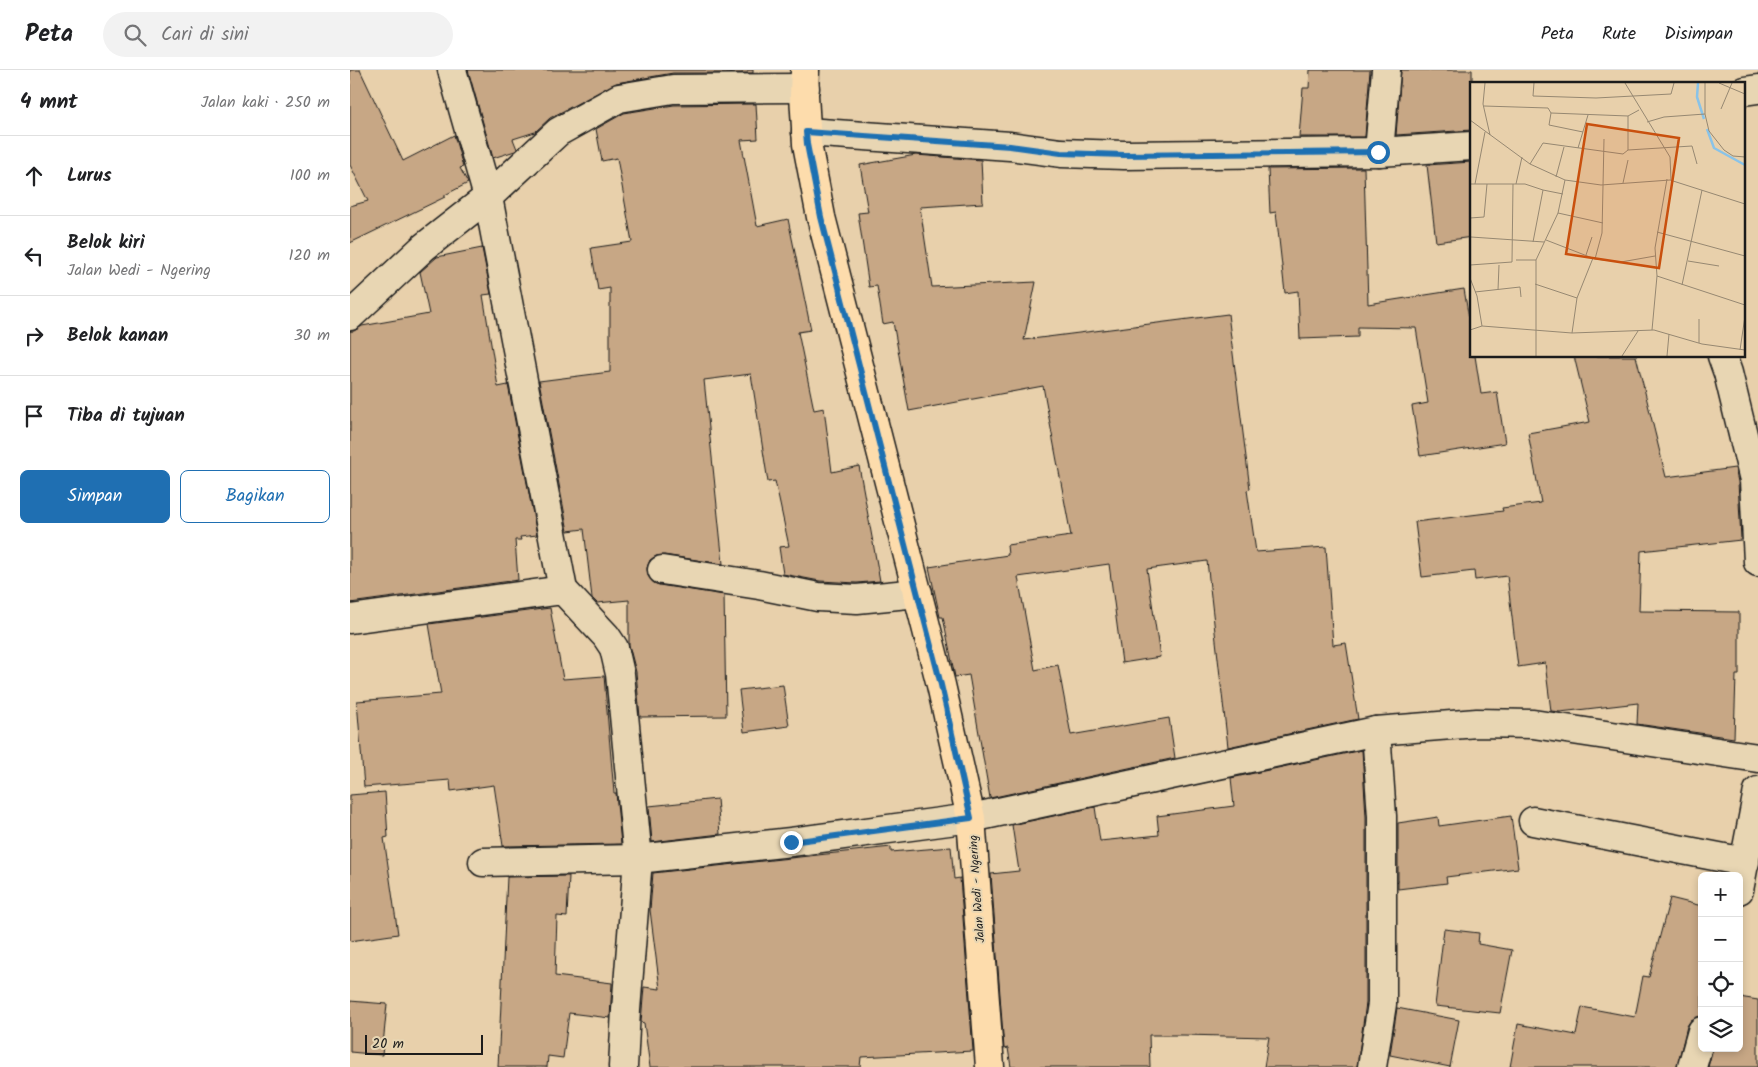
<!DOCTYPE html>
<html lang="id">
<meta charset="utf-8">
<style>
:root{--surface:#fff;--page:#f2f2f2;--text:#202124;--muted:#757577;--line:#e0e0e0;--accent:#1f6fb2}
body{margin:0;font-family:Kalam,sans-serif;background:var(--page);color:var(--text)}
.controls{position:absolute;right:15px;bottom:15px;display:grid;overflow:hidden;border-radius:8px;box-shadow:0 2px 8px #0003}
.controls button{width:45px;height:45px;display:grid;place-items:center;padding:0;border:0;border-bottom:1px solid var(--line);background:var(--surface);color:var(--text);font:25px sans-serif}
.scale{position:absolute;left:15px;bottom:12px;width:118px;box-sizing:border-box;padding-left:5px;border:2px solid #1c1c1c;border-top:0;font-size:14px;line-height:18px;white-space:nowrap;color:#1c1c1c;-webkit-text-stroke:4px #e8d6b3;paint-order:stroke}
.stop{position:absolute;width:15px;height:15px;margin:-11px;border:4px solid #1f6fb2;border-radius:50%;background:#fff}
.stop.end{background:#1f6fb2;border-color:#fff;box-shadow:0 1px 5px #0008}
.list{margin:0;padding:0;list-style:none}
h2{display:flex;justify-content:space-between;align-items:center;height:65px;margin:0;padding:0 20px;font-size:21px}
h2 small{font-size:16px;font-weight:400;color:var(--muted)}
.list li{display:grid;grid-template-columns:32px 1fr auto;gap:15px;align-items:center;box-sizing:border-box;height:80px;padding:0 20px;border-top:1px solid var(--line)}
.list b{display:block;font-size:19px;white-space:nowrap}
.list p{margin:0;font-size:16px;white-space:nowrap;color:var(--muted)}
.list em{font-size:16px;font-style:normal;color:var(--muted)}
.actions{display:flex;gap:10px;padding:15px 20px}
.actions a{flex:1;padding:11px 0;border:1px solid var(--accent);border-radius:8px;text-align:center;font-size:18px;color:var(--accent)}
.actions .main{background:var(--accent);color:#fff}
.icon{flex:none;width:28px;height:28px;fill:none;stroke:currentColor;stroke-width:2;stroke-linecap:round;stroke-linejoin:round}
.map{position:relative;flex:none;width:1408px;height:997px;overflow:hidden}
header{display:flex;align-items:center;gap:30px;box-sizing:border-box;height:70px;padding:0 25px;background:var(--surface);border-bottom:1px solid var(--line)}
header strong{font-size:24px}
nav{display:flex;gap:28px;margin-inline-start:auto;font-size:18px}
.search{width:350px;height:45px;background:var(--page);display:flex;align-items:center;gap:12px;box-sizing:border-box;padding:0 18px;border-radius:28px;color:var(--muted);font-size:19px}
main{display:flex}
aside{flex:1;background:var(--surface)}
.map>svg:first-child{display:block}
</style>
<header>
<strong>Peta</strong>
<div class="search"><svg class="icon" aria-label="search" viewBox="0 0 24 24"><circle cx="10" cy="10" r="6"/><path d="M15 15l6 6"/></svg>Cari di sini</div>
<nav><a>Peta</a><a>Rute</a><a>Disimpan</a></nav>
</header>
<main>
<aside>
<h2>4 mnt<small>Jalan kaki · 250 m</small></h2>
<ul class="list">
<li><svg class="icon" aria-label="ahead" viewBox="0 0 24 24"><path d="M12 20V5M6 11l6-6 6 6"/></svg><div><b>Lurus</b></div><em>100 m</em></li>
<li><svg class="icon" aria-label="left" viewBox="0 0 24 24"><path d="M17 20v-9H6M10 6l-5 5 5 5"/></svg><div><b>Belok kiri</b><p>Jalan Wedi - Ngering</p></div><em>120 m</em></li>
<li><svg class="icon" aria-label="right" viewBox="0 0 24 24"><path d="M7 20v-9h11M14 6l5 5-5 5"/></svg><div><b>Belok kanan</b></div><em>30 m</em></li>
<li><svg class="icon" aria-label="arrive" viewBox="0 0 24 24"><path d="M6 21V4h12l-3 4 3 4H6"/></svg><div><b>Tiba di tujuan</b></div></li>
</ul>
<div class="actions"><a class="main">Simpan</a><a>Bagikan</a></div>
</aside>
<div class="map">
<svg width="1408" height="997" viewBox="0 0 1408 997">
<rect width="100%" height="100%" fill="#e8d0ab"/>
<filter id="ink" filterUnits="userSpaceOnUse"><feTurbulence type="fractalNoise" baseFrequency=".02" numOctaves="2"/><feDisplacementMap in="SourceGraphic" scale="10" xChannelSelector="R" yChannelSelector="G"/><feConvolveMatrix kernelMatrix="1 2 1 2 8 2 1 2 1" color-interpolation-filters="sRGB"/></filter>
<g filter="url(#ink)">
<!-- building -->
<g fill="#c7a785" stroke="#1c1c1c">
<path d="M0,0H10L53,91L104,65L113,97L110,98L118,113L95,125V127L0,173V136L18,131L0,95Z"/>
<path d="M118,0H403V3H323L266,13L200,48L185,62L163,69L167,79L165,81L143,88Z"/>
<path d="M960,0H1020L1015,67H949L953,18H959Z"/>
<path d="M1051,0H1122V60L1046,65Z"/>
<path d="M406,34L408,69L391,70L407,156L438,149L461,260L448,262L464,340L474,338L482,402L509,396L530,511L507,513L470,511L433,504L429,477L439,476L425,411L418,412L401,304L354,310L373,494L314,485L306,486L300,490L297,498L298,506L303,512L309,515L374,525L376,646L290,647L286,602L279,575V530L247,533L242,528L234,459L218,461L189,311L260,302V218L248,220L241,178L282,172L267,88L252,91L246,59L274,43L324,35Z"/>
<path d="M566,85L631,90L633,133L570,137L582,217L686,212L674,270L878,244L900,419L897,420L906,482L976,477L983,575L996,573L1008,649L878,677L857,491L797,499L810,587L772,593L759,494L668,507L685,600L708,595L721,665L819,648L825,688L640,728L619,605L605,607L593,547H590L579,497L658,485L657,475L721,466L693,316L559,341L543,252L533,254L527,216L519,217L508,143L518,142L510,95Z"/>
<path d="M1122,92V167L1086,172L1077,95Z"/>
<path d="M1014,98L1018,234L1114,219L1122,267V286H1125L1131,324L1147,322L1155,373L1070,386L1062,336L1078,333L1066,258L1008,257V267L950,269L948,221L935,223L926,142L920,143L918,99Z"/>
<path d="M132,178L141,224L133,225L148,317L158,315L187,465L170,467L171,470H165L168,510L0,533V261H4L12,256L79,244L70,202L87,187Z"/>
<path d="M1224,286H1286L1316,407L1385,398L1388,412L1391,470L1291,481L1289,541L1389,542V605H1386L1384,668L1287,654L1288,633L1210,642L1201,641L1195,593L1168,597L1157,506L1125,510L1124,501L1072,507L1065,452L1153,441L1152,438L1191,433L1178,363L1240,352Z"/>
<path d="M200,538L213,609L254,606L264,723H266L271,774L153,776L144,715L101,721L100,710L14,717L7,631L91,624L79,554Z"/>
<path d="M433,615L439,656L394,662L389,620Z"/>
<path d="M1012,680L1016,747V933L1007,997H914L919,967L833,965H799L800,997H661L658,978L654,979L641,804L669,801L662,755L745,737L750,771L809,765L807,746L884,736L881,708Z"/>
<path d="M35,722L38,767L34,768L48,864L0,871V725Z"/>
<path d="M367,729L370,764L302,772L299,736Z"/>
<path d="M1161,746L1168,798L1096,807L1097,813L1048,819V753L1088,747L1089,756Z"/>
<path d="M541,777V782L601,777L604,809L610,808L623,981L511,987L510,997H300L294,953L291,952L294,917L310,919L300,840L303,803Z"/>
<path d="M219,806L217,847L207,846L205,906L262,913L260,948L219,943L213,988L198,986L197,997H148L157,807Z"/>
<path d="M1320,828L1352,836V946L1341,950L1337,956L1327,997H1160L1168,954L1226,965L1232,937L1285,947L1293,906L1299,907Z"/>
<path d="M1094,859L1129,863L1128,874L1162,880L1150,943L1085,936Z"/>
<path d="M1389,927L1408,930V997H1358L1363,978H1389Z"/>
<path d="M0,931L37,934L32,985L0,982Z"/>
<path d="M1047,938L1109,950L1100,997L1040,985Z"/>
</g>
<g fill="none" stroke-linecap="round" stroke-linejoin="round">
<!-- minor casing -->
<g stroke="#1c1c1c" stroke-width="31">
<g id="minor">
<path d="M102,0L138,127L213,520"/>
<path d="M1394,21L1408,19"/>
<path d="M456,62L660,76L711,83L774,85L1029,82L1122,76"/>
<path d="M1029,82L1036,0"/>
<path d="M0,246L74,177L138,127L208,62L269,28L323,19L455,18"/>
<path d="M1372,286L1378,303L1404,410L1408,492"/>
<path d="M312,500L409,515L468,527L507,529L568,523"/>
<path d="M0,549L213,520L256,566L264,578L270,604L288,789L276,940L273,997"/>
<path d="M1183,751L1395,792"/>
<path d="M133,792L288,789L441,772L621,748L1026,661L1127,653L1183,654L1408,688"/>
<path d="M1389,820L1408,721"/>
<path d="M1022,997L1032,934V746L1026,661"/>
<path d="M1342,997L1352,961"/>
</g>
</g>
<!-- major casing -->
<g stroke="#1c1c1c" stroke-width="31">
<path id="major" d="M455,0L454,25L457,74L471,147L591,615L621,748L640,997"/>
</g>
<!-- minor -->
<use href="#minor" stroke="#e8d6b3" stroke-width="28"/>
<!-- major -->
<use href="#major" stroke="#fddcac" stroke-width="28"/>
</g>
</g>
<g fill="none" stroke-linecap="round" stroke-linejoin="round" filter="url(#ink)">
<!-- route -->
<path stroke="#1f6fb2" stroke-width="6" d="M441,772L621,748L591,615L471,147L457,74L456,62L660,76L711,83L774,85L1028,82"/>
</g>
<g text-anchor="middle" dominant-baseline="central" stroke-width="4" stroke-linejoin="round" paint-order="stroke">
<!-- street labels -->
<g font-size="12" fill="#1c1c1c" stroke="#e8d6b3">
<text transform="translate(627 819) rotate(-94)">Jalan Wedi - Ngering</text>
</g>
</g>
<!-- overview -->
<g transform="translate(1120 12)">
<rect width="275" height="275" fill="#e8d0ab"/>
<path fill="none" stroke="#89c3e8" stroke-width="2.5" d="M228,1L227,15L234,37M237,47L244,66L275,83"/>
<path fill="none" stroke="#968872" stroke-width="1" d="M15,1L13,22L20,53M64,1L63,14L126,16L201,12L204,1M155,1L200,75L201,98M235,1V32L239,49L254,68L263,74L275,75M249,1L275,12M14,24L78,26L81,31L79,43L113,50M251,27L262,1M81,31L158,34M0,38L60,82L95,98L131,103L200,98L275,122M177,40L194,35L235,32M108,66L118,33M158,68L222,64L227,82M60,82L73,61L153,72L158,68V34L169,28M86,95L94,65M153,101L158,78M0,102H55L73,108L63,160M5,102L15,50M46,102L52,75M73,108L93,112M88,131L133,141M0,136L14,135L17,102M187,150L275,174M1,155L74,160M76,158L125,177L151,180L185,174M0,171V154M116,173L122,155M275,176V196M125,177L132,151L134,57M46,178H66M218,179L249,184M0,183L42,180L43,102M187,194L275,223M0,196L7,214L12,244M65,202L107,216M212,203L232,108M28,208L29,183M5,210L50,205L51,215M0,248L12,244L102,251L184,248L232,262L275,268M182,248L187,194L185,166L197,97M102,251L107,216L123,176M229,261V237M270,268L275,234M66,274V178L88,131L95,98M152,274L168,249M197,274L199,252"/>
<path fill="#c9500e" fill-opacity="0.15" stroke="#c9500e" stroke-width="2.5" d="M117,42L209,56L189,186L96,172Z"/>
<rect width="275" height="275" fill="none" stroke="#1c1c1c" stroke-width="2.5"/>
</g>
</svg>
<div class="controls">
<button>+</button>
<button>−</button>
<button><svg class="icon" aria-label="locate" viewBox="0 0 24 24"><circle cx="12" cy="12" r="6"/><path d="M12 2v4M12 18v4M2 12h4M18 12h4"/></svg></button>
<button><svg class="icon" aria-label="layers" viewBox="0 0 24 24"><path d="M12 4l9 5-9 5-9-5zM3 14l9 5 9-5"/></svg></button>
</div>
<div class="scale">20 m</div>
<div class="stop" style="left:1028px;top:82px"></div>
<div class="stop end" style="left:441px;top:772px"></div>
</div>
</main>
